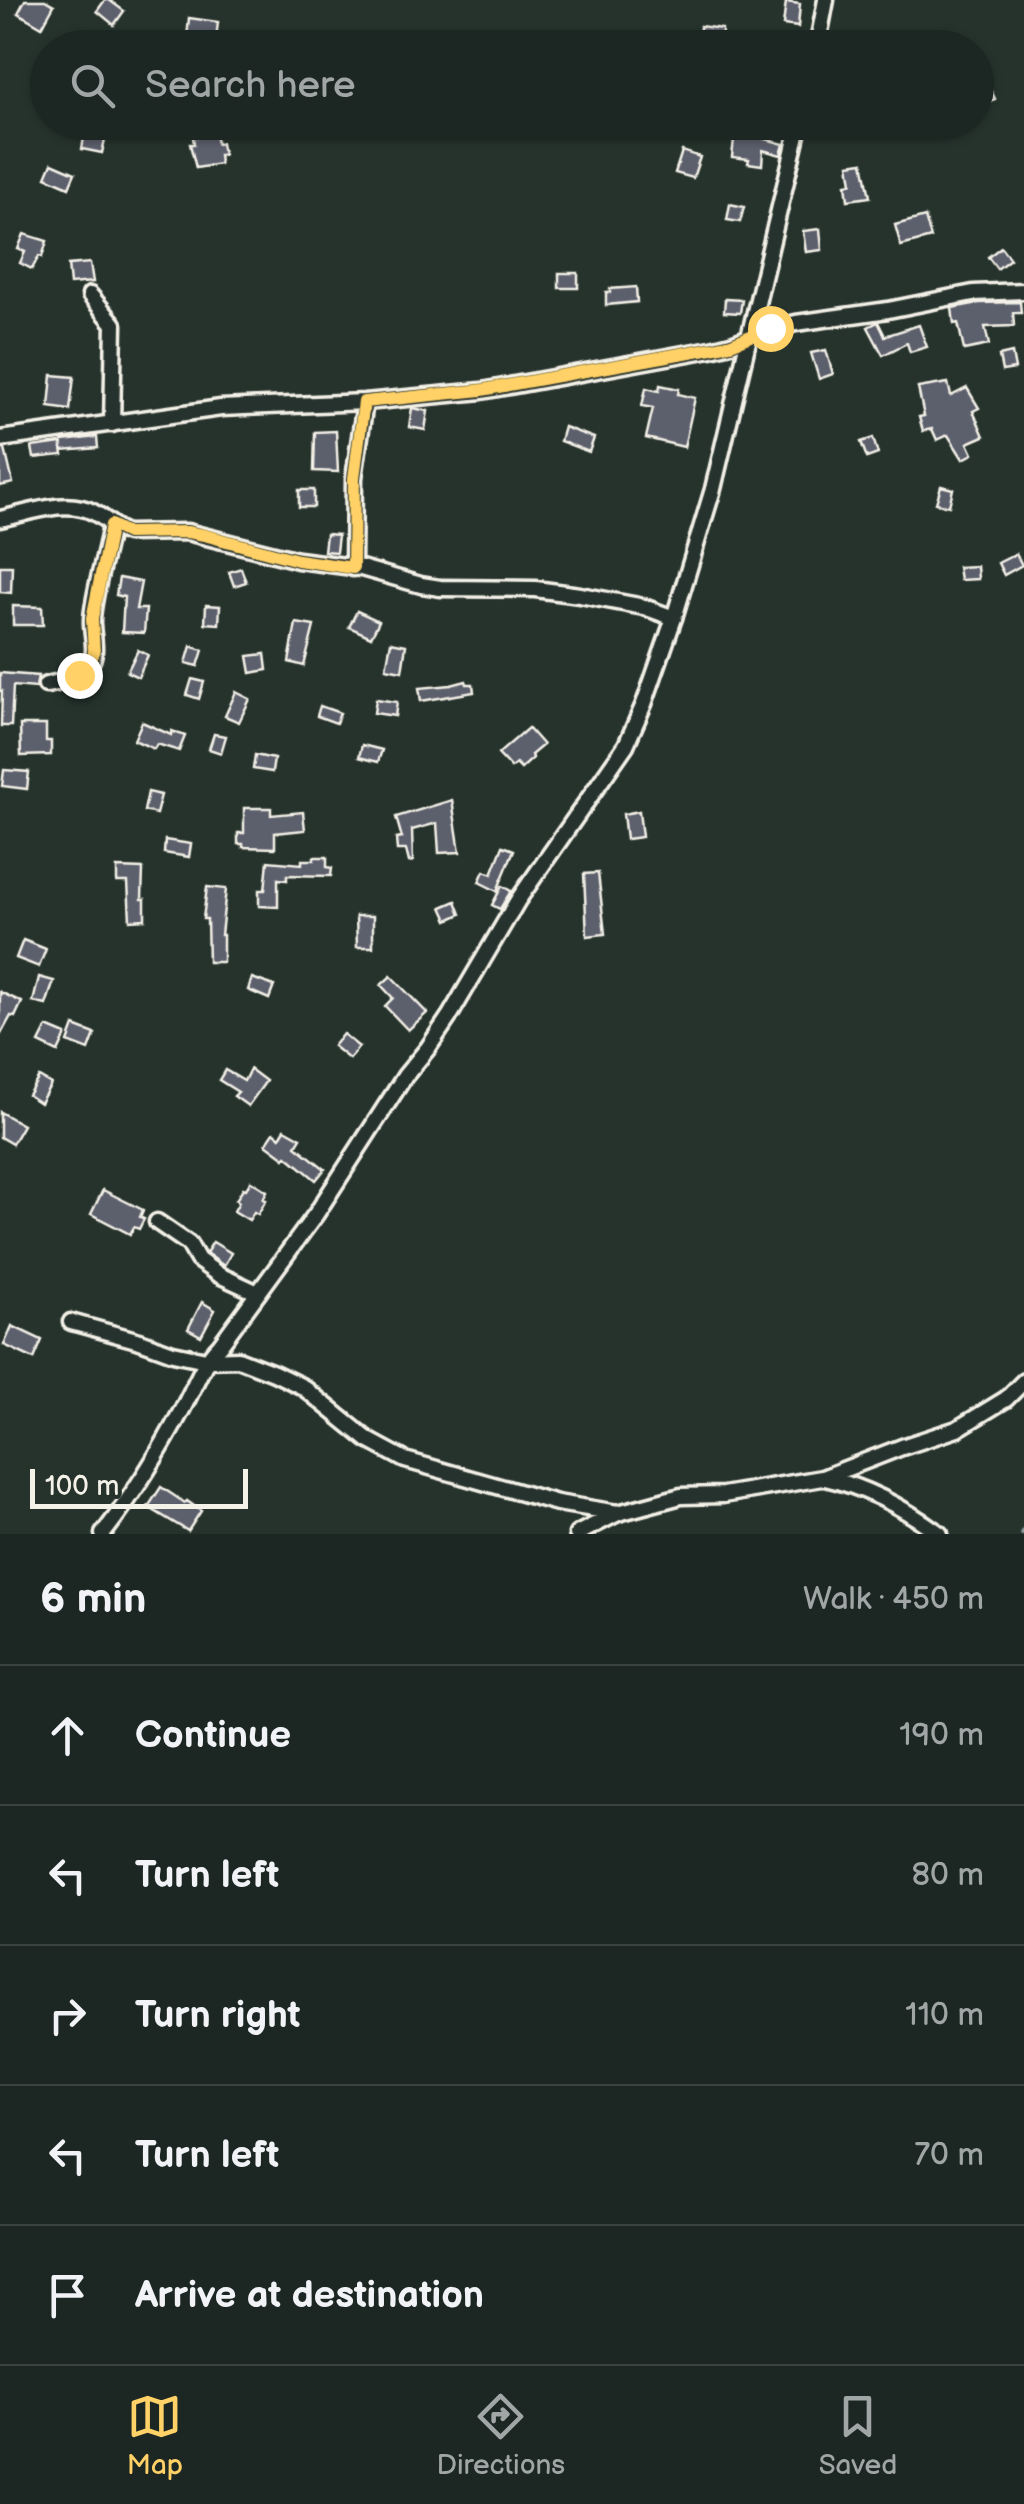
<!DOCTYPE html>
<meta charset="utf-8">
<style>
:root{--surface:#1c2622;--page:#29322f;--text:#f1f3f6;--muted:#a0a5a5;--line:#3a4340;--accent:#ffd166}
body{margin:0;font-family:"Balsamiq Sans",sans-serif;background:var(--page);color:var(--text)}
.scale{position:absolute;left:30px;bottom:25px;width:218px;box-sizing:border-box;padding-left:10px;border:5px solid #f4f1e8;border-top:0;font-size:28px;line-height:35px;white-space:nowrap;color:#f4f1e8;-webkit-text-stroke:8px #26332d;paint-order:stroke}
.stop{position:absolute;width:30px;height:30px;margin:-22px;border:8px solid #ffd166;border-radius:50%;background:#fff}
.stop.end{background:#ffd166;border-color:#fff;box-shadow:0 2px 10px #0008}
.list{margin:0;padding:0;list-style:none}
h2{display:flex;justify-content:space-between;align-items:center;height:130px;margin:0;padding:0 40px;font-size:42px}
h2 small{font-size:32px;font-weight:400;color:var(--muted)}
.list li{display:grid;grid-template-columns:65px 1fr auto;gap:30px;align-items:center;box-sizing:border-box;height:140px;padding:0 40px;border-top:2px solid var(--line)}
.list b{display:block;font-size:38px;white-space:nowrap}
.list em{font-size:32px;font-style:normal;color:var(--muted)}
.icon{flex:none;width:55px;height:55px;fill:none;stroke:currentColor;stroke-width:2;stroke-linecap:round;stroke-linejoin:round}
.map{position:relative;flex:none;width:1024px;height:1534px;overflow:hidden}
.search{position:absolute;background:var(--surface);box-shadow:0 2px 8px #0004;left:30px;right:30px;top:30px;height:110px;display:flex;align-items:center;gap:25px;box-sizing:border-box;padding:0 35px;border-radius:55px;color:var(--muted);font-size:38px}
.sheet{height:830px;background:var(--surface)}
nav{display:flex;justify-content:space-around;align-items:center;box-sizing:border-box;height:140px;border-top:2px solid var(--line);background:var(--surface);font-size:28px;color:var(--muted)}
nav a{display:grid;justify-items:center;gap:5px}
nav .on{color:var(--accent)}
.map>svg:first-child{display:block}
</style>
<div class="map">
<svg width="1024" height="1534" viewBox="0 0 1024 1534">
<rect width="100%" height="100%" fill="#26332d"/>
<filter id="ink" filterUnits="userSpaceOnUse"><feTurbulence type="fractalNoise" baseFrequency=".01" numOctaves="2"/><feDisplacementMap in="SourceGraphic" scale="20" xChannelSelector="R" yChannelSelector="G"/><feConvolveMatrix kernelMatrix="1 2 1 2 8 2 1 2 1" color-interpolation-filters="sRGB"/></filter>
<g filter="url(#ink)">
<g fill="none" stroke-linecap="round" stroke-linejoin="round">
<!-- stream -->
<path stroke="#8d9c9f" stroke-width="4" d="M1022,1534L1024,1529"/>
</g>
<!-- building -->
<g fill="#5b5f6c" stroke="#f4f1e8" stroke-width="2.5">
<path d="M25,0H45L54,5L42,27L18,13Z"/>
<path d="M105,0H109L124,11L114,25L97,11Z"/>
<path d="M786,2L800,4L798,27L783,25Z"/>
<path d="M189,18L218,22L215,48H186Z"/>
<path d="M700,26L722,29L721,44L699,42Z"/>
<path d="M989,86L995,99L976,108V92Z"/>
<path d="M86,126L107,130L102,153L82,149Z"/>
<path d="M215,133L217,144L221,143L223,155H219L220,164L196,168L190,144H194L193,137Z"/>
<path d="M744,133L784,144L781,155L763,150L762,165L748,163L749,159L732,157L734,139H742Z"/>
<path d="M682,151L700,157L693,178L675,173Z"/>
<path d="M863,162L870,197L848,200L846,184L852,183L849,164Z"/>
<path d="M52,163L75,173L69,187L46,177Z"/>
<path d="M730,204L744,207L740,222L727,220Z"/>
<path d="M925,217L931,238L901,246L895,225Z"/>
<path d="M820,229L822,250L806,252L803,231Z"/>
<path d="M24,234L47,241L42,257L39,256L32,269L20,263L25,252L18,249Z"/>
<path d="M1001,247L1010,259L997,269L988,257Z"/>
<path d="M90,263L93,282L70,284L68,265Z"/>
<rect x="559" y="273" width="19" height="15"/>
<path d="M636,287L637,302L606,305V292H610V289Z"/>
<path d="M725,299L742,300L740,313L724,312Z"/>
<path d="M1020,302L1021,313H1013L1014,326L985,327L989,345L964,350L958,323L954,324L952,308L979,303Z"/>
<path d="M878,322L885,336L919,325L927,347L910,352L907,343L883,355L868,327Z"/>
<path d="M826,350L833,374L819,379L811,353Z"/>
<path d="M1012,353L1015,369L1002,371L999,356Z"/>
<path d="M52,375L74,377L70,410L49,407Z"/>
<path d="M948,383L951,396L967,388L979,408L973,411L984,436L968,443L973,454L963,459L948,435L937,440L932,429L923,431L919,417L924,416L918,388Z"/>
<path d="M660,385L679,389L678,394L695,398L684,447L646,438L653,408L642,406L646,388L659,391Z"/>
<path d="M412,408L428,411L425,430L409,427Z"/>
<path d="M564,427L594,438L589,452L560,441Z"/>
<path d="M336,431L338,472L314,471L315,432Z"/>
<path d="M97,437L98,448L62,451V441Z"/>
<path d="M873,438L878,454L867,458L861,442Z"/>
<path d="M61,443L63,455L34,458L32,447Z"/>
<path d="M0,449H5L13,483L0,486Z"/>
<path d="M941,486L953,489L949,506L936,503Z"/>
<rect x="299" y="490" width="15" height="17"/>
<path d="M326,534L338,535L336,552L324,551Z"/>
<path d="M1016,554L1022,565L1004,575L998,563Z"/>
<path d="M0,566H12L11,593L0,592Z"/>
<path d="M977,566L978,579L960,580L958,567Z"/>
<path d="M241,568L246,582L234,586L229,572Z"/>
<path d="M119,578L141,582L136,609H146L144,633L122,632L124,597L116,595Z"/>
<path d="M206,605L220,606L219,624L205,623Z"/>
<path d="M13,606L42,607L43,625H13Z"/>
<path d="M357,611L379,621L371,637L349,627Z"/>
<path d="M296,623L314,626L304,666L289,662Z"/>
<path d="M391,642L406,645L402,671L386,668Z"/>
<path d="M191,646L203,650L198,666L186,663Z"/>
<path d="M138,650L148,655L138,677L127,672Z"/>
<path d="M265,654L267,670L251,673L248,656Z"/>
<path d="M0,673L38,676L36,688L13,686L11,726H1L2,691H0Z"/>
<path d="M192,679L204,682L199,699L187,695Z"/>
<path d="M466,681L467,684H473L474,692L421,701L419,688L451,685Z"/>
<path d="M236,692L250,699L239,722L225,716Z"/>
<path d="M376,699L397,702L395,716L374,713Z"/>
<path d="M320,706L340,713L336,723L317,716Z"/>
<path d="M142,722L171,735L172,731L185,736L179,751L157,744L154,749L134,740Z"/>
<path d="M20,725H46V741H51V755L21,756Z"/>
<path d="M528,728L543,745L531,755L533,758L521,769L516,764L511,768L498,754Z"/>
<path d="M214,734L226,736L221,753L209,749Z"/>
<path d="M362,745L382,750L378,762L359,757Z"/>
<path d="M255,755L274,759L272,772L253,769Z"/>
<path d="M4,770L29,772L27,789L2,786Z"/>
<path d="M148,792L161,795L156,814L144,811Z"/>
<path d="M452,800L460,852L439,853L437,823L412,830L413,861L409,862L406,850H397L396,839L402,838L396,817Z"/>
<path d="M244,808H271V815L303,812L305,830L275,833V848L243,847V844H238V833H244Z"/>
<path d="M639,811L642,837L626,839L623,814Z"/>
<path d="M165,840L191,844L189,857L164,853Z"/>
<path d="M503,846L514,850L497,891L479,882L484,871L492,874Z"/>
<path d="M314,857H327V867L332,868L331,876L287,875V880L278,879V907L259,906V890H265L268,861L302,864V860H314Z"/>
<path d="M117,868L143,869L142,899H145V919L130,920L128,882H117Z"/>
<path d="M598,873L605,934L587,936L584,874Z"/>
<path d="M502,886L511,891L500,909L492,905Z"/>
<path d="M207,887L226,889L221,935H223V962H208L207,919H203Z"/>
<path d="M456,901L461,914L448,920L442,907Z"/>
<path d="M356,916H373V947H357Z"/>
<path d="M23,940L46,949L39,967L16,958Z"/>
<path d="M391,976L427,1013L408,1030L385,1006L393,998L381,985Z"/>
<path d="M39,977L54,981L46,1005L33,1002Z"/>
<path d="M252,978L274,986L269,999L248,990Z"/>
<path d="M0,992L22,1002L15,1017L11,1016L0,1036Z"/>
<path d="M74,1026L95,1034L89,1050L68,1042Z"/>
<path d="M47,1027L66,1035L58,1052L39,1043Z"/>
<path d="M343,1034L359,1047L349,1059L333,1046Z"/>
<path d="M250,1069L266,1081L248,1106L234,1096L238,1092L219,1080L225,1070L244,1081Z"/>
<path d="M39,1077L51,1084L40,1103L28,1095Z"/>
<path d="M0,1112L23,1125L12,1144L0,1137Z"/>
<path d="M285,1129L301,1138L296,1146L325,1169L316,1180L287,1156L285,1158L266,1144L274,1132L280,1137Z"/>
<path d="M251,1181L267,1191L263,1199L266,1200L258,1214L254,1212L249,1220L234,1211L239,1202L236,1200L243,1188L246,1189Z"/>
<path d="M103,1190L143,1210L140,1217L144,1219L139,1229L134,1227L130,1234L91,1214Z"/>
<path d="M213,1242L231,1253L224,1266L206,1253Z"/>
<path d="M202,1302L215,1310L201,1336L188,1329Z"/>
<path d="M12,1326L42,1340L34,1359L4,1345Z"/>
<path d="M161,1487L185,1503L187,1501L201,1511L188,1531L148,1507Z"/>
</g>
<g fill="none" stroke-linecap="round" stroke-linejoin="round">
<!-- minor casing -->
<g stroke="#f4f1e8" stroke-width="21">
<g id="minor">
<path d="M817,48L826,0"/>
<path d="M90,295L114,324L112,424"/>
<path d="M0,439L221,408L365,402L482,391L711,349L731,344L770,329L796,323L888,310L973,293L1024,291"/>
<path d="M0,519C29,513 66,498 93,512C106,518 114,529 127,533L187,532L298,560L361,568L421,585L440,588L535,589L580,595L644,607L674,618"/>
<path d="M353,568L354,478L365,402"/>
<path d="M46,685C61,682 81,679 89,666C99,652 91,634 92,619C94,590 106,554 111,525"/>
<path d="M157,1222L189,1244L198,1260L219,1275L258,1293"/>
<path d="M71,1322L140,1341L173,1353L206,1360L238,1359L274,1373L303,1387L368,1440L405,1460L557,1503L618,1513"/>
<path d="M825,1478C866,1487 906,1509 940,1534"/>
<path d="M103,1534C133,1495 161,1450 184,1406C196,1384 202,1363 220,1345L316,1214L405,1076L428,1048L449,1017L518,900L626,745L644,704L674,618L713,489L800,122"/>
<path d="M577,1534L618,1513L681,1496L723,1495L822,1478L902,1447L957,1429L1006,1399L1024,1381"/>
</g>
</g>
<!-- minor -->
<use href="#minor" stroke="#26332d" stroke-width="14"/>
</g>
</g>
<g fill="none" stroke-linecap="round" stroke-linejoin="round" filter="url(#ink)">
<!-- route -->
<path stroke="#ffd166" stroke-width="12" d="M79,675L88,669L94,652L92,619L111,525L127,533L187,532L204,535L298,560L353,568L354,478L364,402L482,390L712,348L731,344L770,328"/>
</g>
</svg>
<div class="scale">100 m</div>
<div class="stop" style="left:770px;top:328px"></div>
<div class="stop end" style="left:79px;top:675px"></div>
<div class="search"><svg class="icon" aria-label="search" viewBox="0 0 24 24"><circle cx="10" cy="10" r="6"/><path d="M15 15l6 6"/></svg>Search here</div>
</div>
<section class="sheet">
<h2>6 min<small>Walk · 450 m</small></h2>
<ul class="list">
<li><svg class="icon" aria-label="ahead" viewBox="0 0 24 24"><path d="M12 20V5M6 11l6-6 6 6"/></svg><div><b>Continue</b></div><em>190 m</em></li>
<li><svg class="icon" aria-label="left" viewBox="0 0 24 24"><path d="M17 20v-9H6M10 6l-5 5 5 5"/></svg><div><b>Turn left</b></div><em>80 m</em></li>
<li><svg class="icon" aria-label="right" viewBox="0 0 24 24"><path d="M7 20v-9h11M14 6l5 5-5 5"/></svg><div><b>Turn right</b></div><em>110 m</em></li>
<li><svg class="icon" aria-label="left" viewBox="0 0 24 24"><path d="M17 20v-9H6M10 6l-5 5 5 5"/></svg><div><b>Turn left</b></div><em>70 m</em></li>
<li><svg class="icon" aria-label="arrive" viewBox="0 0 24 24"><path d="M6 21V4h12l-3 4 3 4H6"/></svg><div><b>Arrive at destination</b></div></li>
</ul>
</section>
<nav>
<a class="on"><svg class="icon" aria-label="map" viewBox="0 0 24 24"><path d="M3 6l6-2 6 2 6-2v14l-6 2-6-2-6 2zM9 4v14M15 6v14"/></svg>Map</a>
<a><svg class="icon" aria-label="directions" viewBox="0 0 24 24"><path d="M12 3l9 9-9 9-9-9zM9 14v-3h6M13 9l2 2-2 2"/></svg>Directions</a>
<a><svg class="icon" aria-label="saved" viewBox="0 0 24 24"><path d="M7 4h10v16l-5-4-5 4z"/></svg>Saved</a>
</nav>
